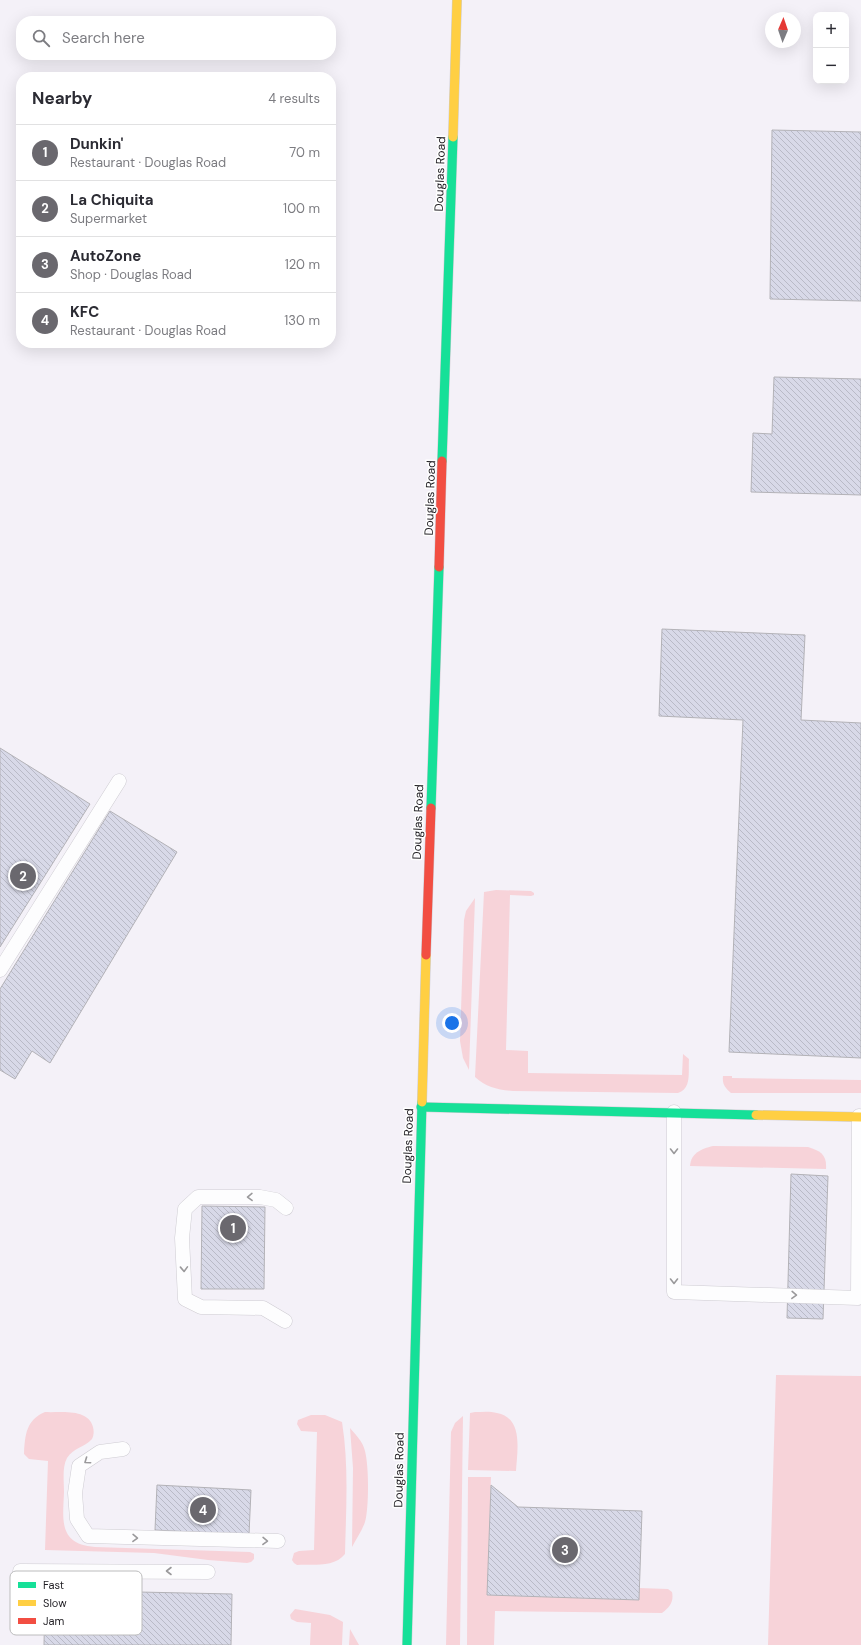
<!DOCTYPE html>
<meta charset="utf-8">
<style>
:root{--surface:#fff;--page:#f2f2f3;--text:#2b2b33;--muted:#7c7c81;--line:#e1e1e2;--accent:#6a686e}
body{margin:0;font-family:"DM Sans",sans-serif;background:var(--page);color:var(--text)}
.controls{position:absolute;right:12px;top:12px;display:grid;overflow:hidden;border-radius:8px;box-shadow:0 4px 16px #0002}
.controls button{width:36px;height:36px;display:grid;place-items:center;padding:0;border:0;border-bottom:1px solid var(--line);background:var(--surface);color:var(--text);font:20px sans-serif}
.compass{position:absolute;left:765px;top:12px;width:36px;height:36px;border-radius:50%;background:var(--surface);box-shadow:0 4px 16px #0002;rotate:2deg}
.you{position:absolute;left:452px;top:1023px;width:14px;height:14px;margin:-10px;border:3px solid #fff;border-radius:50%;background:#1a73e8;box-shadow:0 0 0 6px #1a73e833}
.badge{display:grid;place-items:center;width:26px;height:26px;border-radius:50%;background:var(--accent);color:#fff;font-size:13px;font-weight:700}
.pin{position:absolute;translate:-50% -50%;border:2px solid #fff;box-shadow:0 1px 4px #0006}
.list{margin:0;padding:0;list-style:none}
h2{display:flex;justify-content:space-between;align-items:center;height:52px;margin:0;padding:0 16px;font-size:17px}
h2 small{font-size:13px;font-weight:400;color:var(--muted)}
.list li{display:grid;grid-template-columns:26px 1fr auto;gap:12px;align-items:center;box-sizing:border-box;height:56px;padding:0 16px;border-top:1px solid var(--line)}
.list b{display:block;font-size:15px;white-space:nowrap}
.list p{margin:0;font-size:13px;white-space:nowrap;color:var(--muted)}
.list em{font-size:13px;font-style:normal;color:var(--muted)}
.icon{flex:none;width:22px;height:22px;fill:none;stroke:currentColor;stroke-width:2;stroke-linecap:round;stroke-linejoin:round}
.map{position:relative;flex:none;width:861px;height:1645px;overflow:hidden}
.search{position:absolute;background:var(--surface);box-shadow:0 4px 16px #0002;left:16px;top:16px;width:320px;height:44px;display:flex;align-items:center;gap:10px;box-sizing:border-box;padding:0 14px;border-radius:16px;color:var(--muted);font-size:15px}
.panel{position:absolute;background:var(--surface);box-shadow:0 4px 16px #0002;left:16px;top:72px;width:320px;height:276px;border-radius:16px}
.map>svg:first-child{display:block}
</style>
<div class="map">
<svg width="861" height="1645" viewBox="0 0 861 1645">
<defs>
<pattern id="building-back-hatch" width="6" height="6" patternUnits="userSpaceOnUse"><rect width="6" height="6" fill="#d8d9e8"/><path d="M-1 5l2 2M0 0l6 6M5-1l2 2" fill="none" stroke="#b9bac7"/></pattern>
</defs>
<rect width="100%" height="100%" fill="#f4f1f8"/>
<!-- grass -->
<g fill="#f7d3d9">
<path d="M496,890L531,891L534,893V895L531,896L510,895L506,1050L528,1051V1073L682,1075L683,1054L689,1059C688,1071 692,1089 678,1093L513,1091C498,1090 486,1087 475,1077L484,892Z"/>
<path d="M475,898L469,1070L463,1058L460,1041L464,920L466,911Z"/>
<path d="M723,1076H732V1078L861,1080V1093H731C725,1088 722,1084 723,1076Z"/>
<path d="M713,1146L808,1147C821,1151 827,1155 826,1169L690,1166C691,1153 701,1149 713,1146Z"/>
<path d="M776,1375L861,1376V1645H768Z"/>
<path d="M45,1412C60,1413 88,1408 93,1427C94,1431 94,1435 92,1439C85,1447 73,1448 67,1458C62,1467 64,1481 64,1492C63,1520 58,1544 95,1547L250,1552L254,1554V1559L251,1562L247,1563L208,1560L154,1553L45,1550L48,1461L29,1459L24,1454C25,1435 26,1420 45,1412Z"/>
<path d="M475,1412C482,1412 490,1411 497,1413C524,1418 517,1452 516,1471L468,1470L470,1413Z"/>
<path d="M311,1415H325L342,1422C349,1465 346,1510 345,1554C334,1568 313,1564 297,1565L294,1563L292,1560L294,1553L299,1551L314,1550L317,1432L301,1431L297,1424L298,1420Z"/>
<path d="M463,1416L460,1645H446L451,1432L455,1423Z"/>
<path d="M350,1428C356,1435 363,1442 365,1451C369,1467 369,1507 365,1522C362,1531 356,1539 352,1547L353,1468Z"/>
<path d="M468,1477H491L487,1595L639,1600V1588L668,1589L672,1592C674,1601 670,1607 662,1613L495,1611L494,1645H467Z"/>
<path d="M295,1609L330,1615L343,1622L342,1645H310L311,1623L297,1622L291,1619L290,1615Z"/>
<path d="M350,1629L359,1645H349Z"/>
</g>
<!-- building -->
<g fill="url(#building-back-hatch)" stroke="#b3b2b7">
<path d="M772,130L861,132V301L770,299Z"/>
<path d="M774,377L861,379V495L751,492L753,433L772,434Z"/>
<path d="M662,629L805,635L801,720L861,723V1058L729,1052L743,720L659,716Z"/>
<path d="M0,748L90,804L0,947Z"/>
<path d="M110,811L177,852L50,1063L32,1051L15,1079L0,1070V989Z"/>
<path d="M791,1174L828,1176L823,1319L787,1318Z"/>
<path d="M202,1206L265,1207L264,1289H201Z"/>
<path d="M157,1485L251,1490L249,1535L155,1530Z"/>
<path d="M491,1485L518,1507L642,1511L639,1600L487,1595Z"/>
<path d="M45,1590L232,1594L231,1645H44Z"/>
</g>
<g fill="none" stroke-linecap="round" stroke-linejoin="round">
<!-- lane casing -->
<g stroke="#ceccd2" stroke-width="15">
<g id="lane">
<path d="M0,970L119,781"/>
<path d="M674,1112V1292L858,1298L859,1116"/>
<path d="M285,1321L263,1308L201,1307L185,1299L182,1238L185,1209L198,1197H260L276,1200L286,1208"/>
<path d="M123,1449L100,1452L79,1466L75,1493L77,1519L88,1536L278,1541"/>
<path d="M20,1571L208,1572"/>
</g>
</g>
<!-- fast casing -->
<g stroke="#ceccd2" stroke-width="10">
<g id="fast">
<path d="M442,461L453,137"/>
<path d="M431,808L439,567"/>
<path d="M421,1107L756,1115"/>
<path d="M407,1645L422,1102"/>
</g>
</g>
<!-- slow casing -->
<g stroke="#ceccd2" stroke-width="10">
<g id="slow">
<path d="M453,137L457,0"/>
<path d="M422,1102L426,955"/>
<path d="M756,1115L861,1117"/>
</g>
</g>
<!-- jam casing -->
<g stroke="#ceccd2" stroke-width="10">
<g id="jam">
<path d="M439,567L442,461"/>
<path d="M426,955L431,808"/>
</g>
</g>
<!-- lane -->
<use href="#lane" stroke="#fdfdfe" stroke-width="14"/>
<!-- fast -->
<use href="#fast" stroke="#16e098" stroke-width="9"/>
<!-- slow -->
<use href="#slow" stroke="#ffcf43" stroke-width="9"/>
<!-- jam -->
<use href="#jam" stroke="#f24e42" stroke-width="9"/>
</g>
<!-- one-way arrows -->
<defs><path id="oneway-chevron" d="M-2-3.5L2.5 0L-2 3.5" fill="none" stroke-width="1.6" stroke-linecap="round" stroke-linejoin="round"/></defs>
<g stroke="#9a999b">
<use href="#oneway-chevron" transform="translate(674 1151) rotate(90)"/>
<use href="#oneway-chevron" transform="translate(250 1197) rotate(179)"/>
<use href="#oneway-chevron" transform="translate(184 1269) rotate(88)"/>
<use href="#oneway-chevron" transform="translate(674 1281) rotate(90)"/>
<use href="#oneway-chevron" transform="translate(794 1295) rotate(2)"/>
<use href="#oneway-chevron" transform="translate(87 1461) rotate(145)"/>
<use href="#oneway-chevron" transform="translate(135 1538) rotate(1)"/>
<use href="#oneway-chevron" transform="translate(265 1541) rotate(1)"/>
<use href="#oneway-chevron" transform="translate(169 1571) rotate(-180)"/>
</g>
<g text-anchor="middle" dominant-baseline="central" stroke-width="3" stroke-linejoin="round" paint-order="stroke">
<!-- street labels -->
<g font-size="12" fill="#201e23" stroke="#fff">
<text transform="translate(440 174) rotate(-88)">Douglas Road</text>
<text transform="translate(430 498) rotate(-88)">Douglas Road</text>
<text transform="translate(418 822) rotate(-88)">Douglas Road</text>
<text transform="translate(408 1146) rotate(-88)">Douglas Road</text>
<text transform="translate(399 1470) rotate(-89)">Douglas Road</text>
</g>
</g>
<!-- legend -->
<rect x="10" y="1571" width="132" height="64" rx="6" fill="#fff" stroke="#bcbcbd" stroke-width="1"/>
<rect x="18" y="1582" width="18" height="6" fill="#16e098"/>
<rect x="18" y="1600" width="18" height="6" fill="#ffcf43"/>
<rect x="18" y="1618" width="18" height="6" fill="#f24e42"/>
<g font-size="11" fill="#201e23">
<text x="43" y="1589">Fast</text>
<text x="43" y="1607">Slow</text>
<text x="43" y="1625">Jam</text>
</g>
</svg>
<div class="controls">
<button>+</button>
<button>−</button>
</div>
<svg class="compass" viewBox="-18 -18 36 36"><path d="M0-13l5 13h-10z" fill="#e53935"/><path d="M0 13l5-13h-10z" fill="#7c7c81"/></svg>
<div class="you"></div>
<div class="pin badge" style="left:233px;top:1228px">1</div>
<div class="pin badge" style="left:23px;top:876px">2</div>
<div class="pin badge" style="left:565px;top:1550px">3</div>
<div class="pin badge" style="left:203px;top:1510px">4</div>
<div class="search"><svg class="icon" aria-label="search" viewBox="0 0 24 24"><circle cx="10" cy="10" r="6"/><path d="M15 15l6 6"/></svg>Search here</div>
<section class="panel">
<h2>Nearby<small>4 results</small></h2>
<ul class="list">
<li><span class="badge">1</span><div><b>Dunkin'</b><p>Restaurant · Douglas Road</p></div><em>70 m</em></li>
<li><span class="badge">2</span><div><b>La Chiquita</b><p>Supermarket</p></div><em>100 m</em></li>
<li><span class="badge">3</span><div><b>AutoZone</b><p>Shop · Douglas Road</p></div><em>120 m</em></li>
<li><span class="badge">4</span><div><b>KFC</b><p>Restaurant · Douglas Road</p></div><em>130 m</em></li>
</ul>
</section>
</div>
